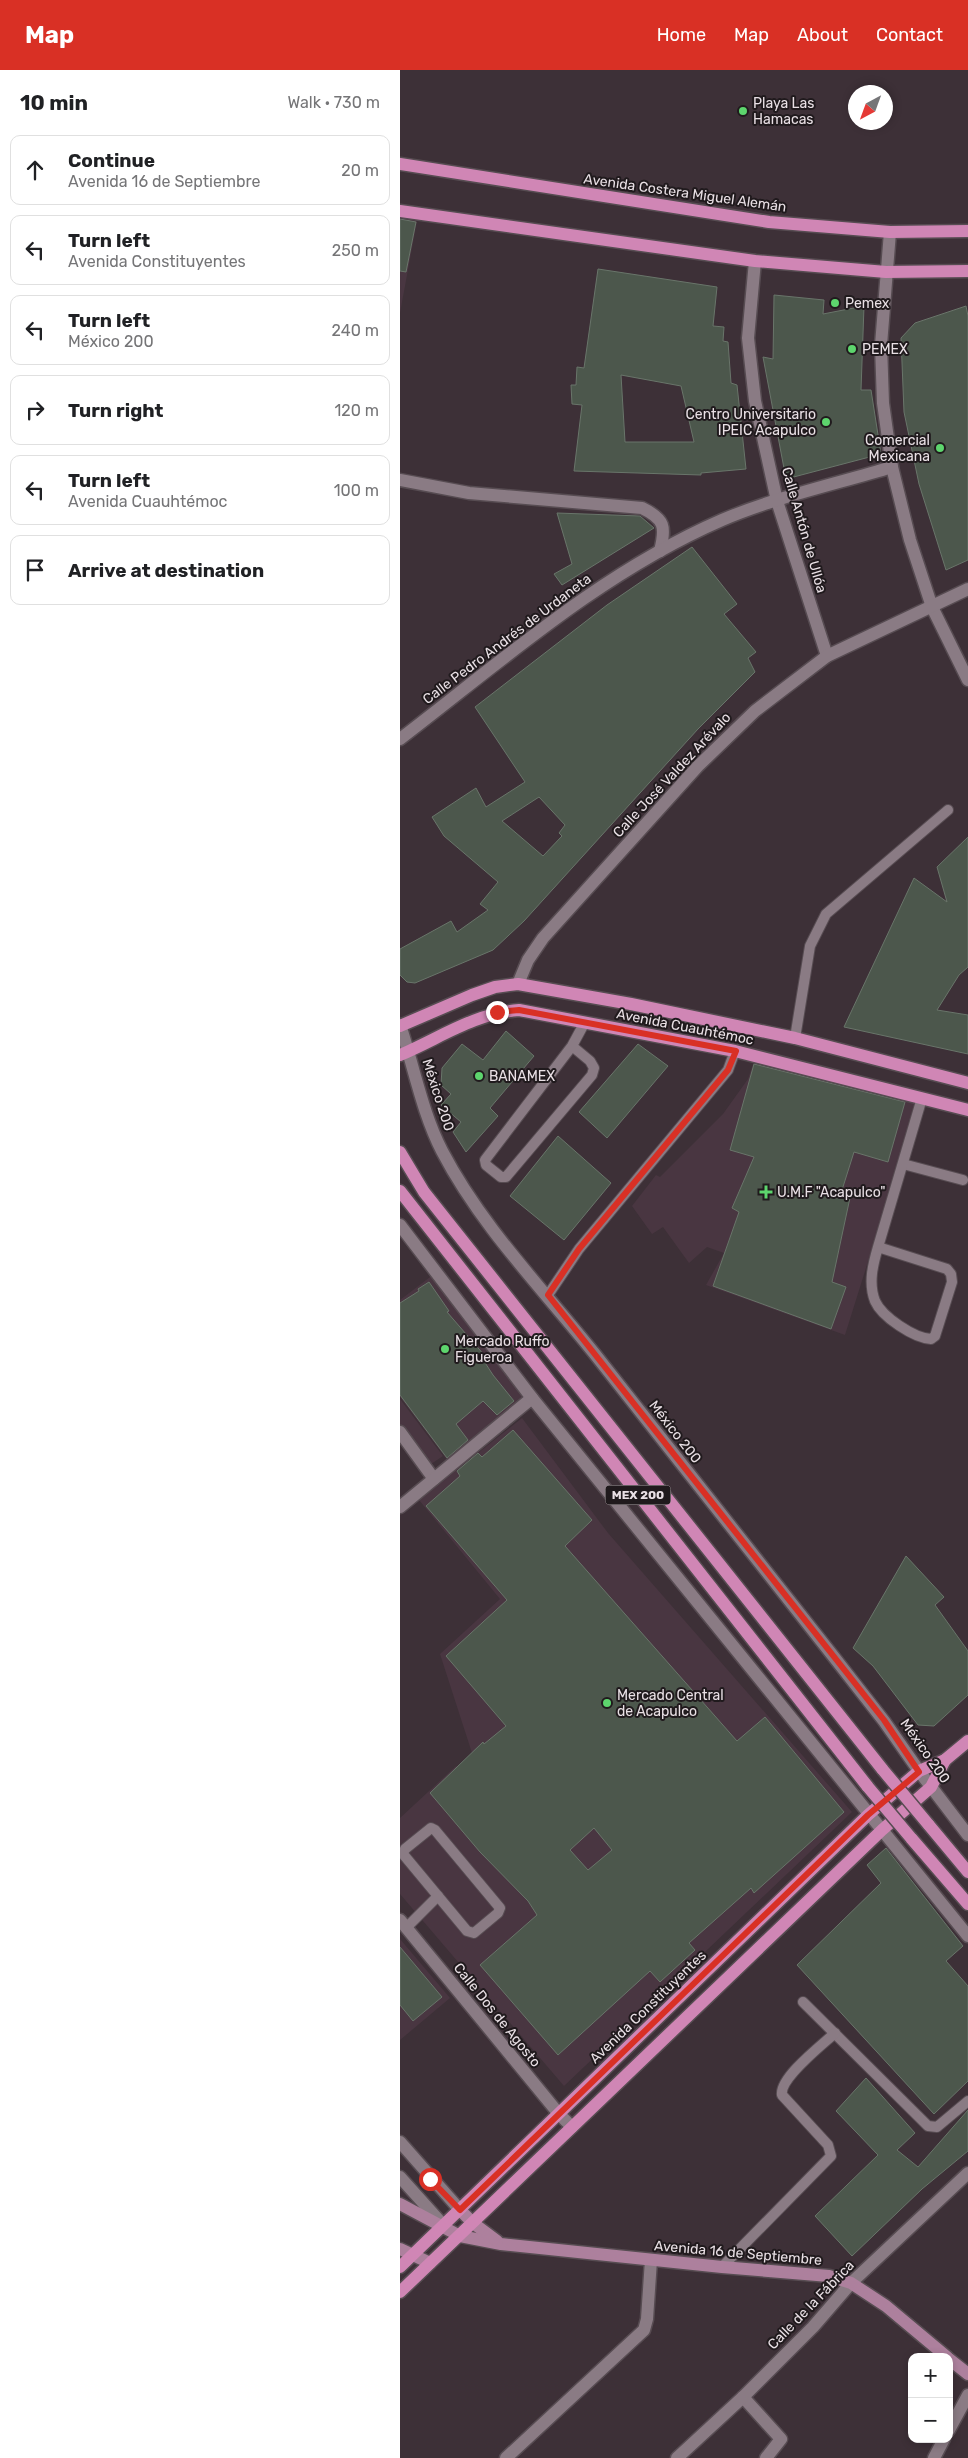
<!DOCTYPE html>
<meta charset="utf-8">
<style>
:root{--surface:#fff;--page:#f6f6f6;--text:#202124;--muted:#757577;--line:#e0e0e0;--accent:#d93025}
body{margin:0;font-family:Rubik,sans-serif;background:var(--page);color:var(--text)}
.controls{position:absolute;right:15px;bottom:15px;display:grid;overflow:hidden;border-radius:10px;box-shadow:0 2px 8px #0003}
.controls button{width:45px;height:45px;display:grid;place-items:center;padding:0;border:0;border-bottom:1px solid var(--line);background:var(--surface);color:var(--text);font:25px sans-serif}
.compass{position:absolute;left:448px;top:15px;width:45px;height:45px;border-radius:50%;background:var(--surface);box-shadow:0 2px 8px #0003;rotate:221deg}
.stop{position:absolute;width:15px;height:15px;margin:-11px;border:4px solid #d93025;border-radius:50%;background:#fff}
.stop.end{background:#d93025;border-color:#fff;box-shadow:0 1px 5px #0008}
.list{margin:0;padding:0;list-style:none}
h2{display:flex;justify-content:space-between;align-items:center;height:65px;margin:0;padding:0 20px;font-size:21px}
h2 small{font-size:16px;font-weight:400;color:var(--muted)}
.list li{display:grid;grid-template-columns:32px 1fr auto;gap:15px;align-items:center;box-sizing:border-box;height:70px;margin:0 10px 10px;padding:0 10px;border:1px solid var(--line);border-radius:10px}
.list b{display:block;font-size:19px;white-space:nowrap}
.list p{margin:0;font-size:16px;white-space:nowrap;color:var(--muted)}
.list em{font-size:16px;font-style:normal;color:var(--muted)}
.icon{flex:none;width:28px;height:28px;fill:none;stroke:currentColor;stroke-width:2;stroke-linecap:round;stroke-linejoin:round}
.map{position:relative;flex:none;width:568px;height:2388px;overflow:hidden}
header{display:flex;align-items:center;gap:30px;box-sizing:border-box;height:70px;padding:0 25px;background:var(--accent);color:#fff}
header strong{font-size:24px}
nav{display:flex;gap:28px;margin-inline-start:auto;font-size:18px}
main{display:flex}
aside{flex:1;background:var(--surface)}
.map>svg:first-child{display:block}
</style>
<header>
<strong>Map</strong>
<nav><a>Home</a><a>Map</a><a>About</a><a>Contact</a></nav>
</header>
<main>
<aside>
<h2>10 min<small>Walk · 730 m</small></h2>
<ul class="list">
<li><svg class="icon" aria-label="ahead" viewBox="0 0 24 24"><path d="M12 20V5M6 11l6-6 6 6"/></svg><div><b>Continue</b><p>Avenida 16 de Septiembre</p></div><em>20 m</em></li>
<li><svg class="icon" aria-label="left" viewBox="0 0 24 24"><path d="M17 20v-9H6M10 6l-5 5 5 5"/></svg><div><b>Turn left</b><p>Avenida Constituyentes</p></div><em>250 m</em></li>
<li><svg class="icon" aria-label="left" viewBox="0 0 24 24"><path d="M17 20v-9H6M10 6l-5 5 5 5"/></svg><div><b>Turn left</b><p>México 200</p></div><em>240 m</em></li>
<li><svg class="icon" aria-label="right" viewBox="0 0 24 24"><path d="M7 20v-9h11M14 6l5 5-5 5"/></svg><div><b>Turn right</b></div><em>120 m</em></li>
<li><svg class="icon" aria-label="left" viewBox="0 0 24 24"><path d="M17 20v-9H6M10 6l-5 5 5 5"/></svg><div><b>Turn left</b><p>Avenida Cuauhtémoc</p></div><em>100 m</em></li>
<li><svg class="icon" aria-label="arrive" viewBox="0 0 24 24"><path d="M6 21V4h12l-3 4 3 4H6"/></svg><div><b>Arrive at destination</b></div></li>
</ul>
</aside>
<div class="map">
<svg width="568" height="2388" viewBox="0 0 568 2388">
<rect width="100%" height="100%" fill="#3d3037"/>
<!-- built -->
<g fill="#493641">
<path d="M0,148L17,151L0,243Z"/>
<path d="M355,988L518,1032L445,1265L306,1215L324,1183L307,1177L289,1193L263,1157L252,1164L232,1136L256,1105L260,1107L323,1044L348,1009Z"/>
<path d="M34,1204L126,1328L48,1391L0,1327V1230Z"/>
<path d="M0,1329L43,1386L22,1400L0,1370Z"/>
<path d="M122,1348L208,1463L452,1742L164,2016L0,1824V1748L56,1696L64,1702L72,1683L40,1584L100,1529L19,1430Z"/>
<path d="M0,1869L50,1928L0,1970Z"/>
</g>
<!-- building -->
<g fill="#4c574c" stroke="#69756a" fill-rule="evenodd">
<path d="M0,149L16,152L6,202L0,201Z"/>
<path d="M198,199L317,217L313,256L324,257L323,271L328,272L331,313L337,315L346,399L301,403V405L174,401L182,335L172,334L171,315H176L177,297L184,298ZM221,305L281,316L294,372H225Z"/>
<path d="M374,225L424,230L423,244L464,236L461,320H471L481,384L386,409L363,287L373,289Z"/>
<path d="M566,236L568,246V490L546,500L519,414L504,342L501,268L515,253Z"/>
<path d="M157,443L240,446L254,458L162,515L154,504L172,494Z"/>
<path d="M292,477L337,534L324,544L356,582L348,588L355,602L298,659L124,851L93,880L15,913L7,912L0,905V879L51,851L57,862L88,840L80,834L98,812L44,766L32,747L76,718L86,737L125,712L75,637L207,535ZM139,727L165,755L159,763L162,766L143,786L102,751Z"/>
<path d="M568,767V897L559,905L537,940L568,945V984L444,957L514,808L547,832L537,797Z"/>
<path d="M106,961L134,986L90,1038L98,1046L66,1082L53,1062L61,1052L41,1035L51,1024L41,1015L42,998L62,974L83,990Z"/>
<path d="M238,974L268,996L207,1068L179,1042Z"/>
<path d="M354,994L505,1032L488,1092L454,1082L442,1120L451,1123L432,1212L446,1217L431,1259L313,1216L339,1142L332,1138L354,1087L330,1080Z"/>
<path d="M158,1066L211,1113L164,1170L110,1126Z"/>
<path d="M29,1212L49,1241L47,1242L85,1286L82,1288L93,1305L114,1331L97,1345L83,1331L56,1354L68,1370L47,1388L0,1325V1233L19,1221L18,1219Z"/>
<path d="M113,1360L192,1450L165,1476L337,1671L365,1647L444,1742L354,1823L351,1818L289,1873L295,1880L260,1912L250,1901L158,1985L80,1895L137,1845L128,1831L80,1782L30,1723L83,1672L84,1674L106,1656L46,1586L107,1530L26,1436L60,1406L57,1401L78,1383L82,1387ZM194,1758L212,1780L188,1800L170,1780Z"/>
<path d="M506,1486L544,1527L535,1535L568,1581V1625L534,1656L518,1655L473,1596L453,1578Z"/>
<path d="M486,1778L563,1876L546,1891L568,1916V2011L534,2044L397,1895L481,1813L467,1795Z"/>
<path d="M0,1877L42,1927L13,1951L0,1935Z"/>
<path d="M466,2008L515,2063L497,2080L518,2097L568,2040V2081L522,2119L452,2186L415,2146L478,2085L436,2041Z"/>
</g>
<g fill="none" stroke-linecap="round" stroke-linejoin="round">
<!-- service casing -->
<g stroke="#574c52" stroke-width="12">
<g id="service">
<path d="M395,968L410,876L426,844L548,740"/>
<path d="M172,976L190,991L194,998L192,1005L106,1107H101L86,1095L85,1090L172,976L185,952"/>
<path d="M503,1094L563,1110"/>
<path d="M478,1177L547,1199L551,1204L552,1212L535,1266L531,1269C514,1268 482,1247 475,1231C468,1213 473,1194 478,1177L522,1028"/>
<path d="M148,1225L179,1179L328,1000L335,981"/>
<path d="M31,1758L35,1760L100,1838L98,1843L74,1863L67,1861L3,1784L5,1779Z"/>
<path d="M6,1858L38,1826"/>
<path d="M403,1932L528,2056L537,2057L568,2031"/>
<path d="M322,2197L431,2086L428,2075L382,2025C379,2008 422,1975 435,1963"/>
</g>
</g>
<!-- minor casing -->
<g stroke="#574c52" stroke-width="15">
<g id="minor">
<path d="M490,162L481,275L483,333L492,397L510,470L532,537L568,610"/>
<path d="M355,191L348,268L355,331L377,431L427,586"/>
<path d="M0,410L69,423L242,438C265,449 266,457 260,481"/>
<path d="M0,669C103,590 202,502 322,450C376,427 436,414 492,397"/>
<path d="M0,1362L34,1409"/>
<path d="M0,1437L132,1328"/>
<path d="M0,1850L159,2044L172,2057"/>
<path d="M0,2072L60,2140"/>
<path d="M0,2107L44,2156"/>
<path d="M343,2327L381,2369L366,2388"/>
<path d="M549,2360L568,2325"/>
<path d="M106,2388L244,2260L247,2249L251,2190"/>
<path d="M277,2388L343,2327L413,2257L451,2213L568,2103"/>
<path d="M534,2388L544,2369"/>
</g>
</g>
<!-- tertiary casing -->
<g stroke="#574c52" stroke-width="15">
<g id="tertiary">
<path d="M118,914L128,890L143,868L298,696L355,641L427,586L568,519"/>
<path d="M0,955C14,997 22,1042 42,1081C81,1156 142,1218 194,1283C291,1406 388,1528 484,1651L519,1701L568,1765"/>
<path d="M0,1155L132,1328L568,1866"/>
</g>
</g>
<!-- secondary casing -->
<g stroke="#574c52" stroke-width="15">
<g id="secondary">
<path d="M0,2134L60,2166L101,2174L322,2197L429,2206L451,2213L486,2236L547,2287"/>
<path d="M60,2140L73,2153L97,2171"/>
<path d="M0,2179L30,2193"/>
<path d="M549,2289L568,2304"/>
</g>
</g>
<!-- primary casing -->
<g stroke="#574c52" stroke-width="15">
<g id="primary">
<path d="M0,94L369,152L490,162L568,161"/>
<path d="M0,141L355,191L486,202L568,201"/>
<path d="M0,956L72,925L95,917L118,914L231,934L395,968L568,1013"/>
<path d="M0,985C42,967 73,944 119,940L335,981L568,1040"/>
<path d="M0,1082L24,1122L483,1700"/>
<path d="M0,1121L468,1717"/>
<path d="M528,1754L568,1802"/>
<path d="M511,1768L568,1834"/>
<path d="M0,2197L468,1745L519,1701L545,1690L568,1671"/>
<path d="M0,2222L482,1760L531,1717L545,1690"/>
</g>
</g>
<!-- service -->
<use href="#service" stroke="#8a7b84" stroke-width="10"/>
<!-- minor -->
<use href="#minor" stroke="#8a7b84" stroke-width="12"/>
<!-- tertiary -->
<use href="#tertiary" stroke="#8a7b84" stroke-width="12"/>
<!-- secondary -->
<use href="#secondary" stroke="#ad809d" stroke-width="12"/>
<!-- primary -->
<use href="#primary" stroke="#d086b5" stroke-width="12"/>
<!-- primary-bridge casing -->
<g stroke="#574c52" stroke-width="15" stroke-linecap="butt">
<g id="primary-bridge">
<path d="M483,1700L528,1754"/>
<path d="M468,1717L511,1768"/>
</g>
</g>
<!-- primary-bridge -->
<use href="#primary-bridge" stroke="#d086b5" stroke-width="12"/>
</g>
<g fill="none" stroke-linecap="round" stroke-linejoin="round">
<!-- route -->
<path stroke="#d93025" stroke-width="6" d="M30,2109L60,2140L468,1745L519,1702L484,1650L148,1225L179,1179L328,1000L336,981L119,940L97,942"/>
</g>
<!-- markers -->
<g fill="#5dd56d" stroke="#201a1d" stroke-width="2">
<circle cx="343" cy="41" r="5"/>
<circle cx="435" cy="233" r="5"/>
<circle cx="452" cy="279" r="5"/>
<circle cx="426" cy="352" r="5"/>
<circle cx="540" cy="378" r="5"/>
<circle cx="79" cy="1006" r="5"/>
<path d="M363.5 1114.5h5v5h5v5h-5v5h-5v-5h-5v-5h5z"/>
<circle cx="45" cy="1279" r="5"/>
<circle cx="207" cy="1633" r="5"/>
</g>
<g text-anchor="middle" dominant-baseline="central" stroke-width="4" stroke-linejoin="round" paint-order="stroke">
<!-- shield labels -->
<rect fill="#201a1d" stroke="#ada5a9" stroke-width="1" x="205.5" y="1415.5" width="65" height="19" rx="4"/>
<g font-size="12" font-weight="bold" fill="#e9e0e5">
<text x="238" y="1425">MEX 200</text>
</g>
<!-- poi labels -->
<g font-size="14" fill="#e9e0e5" stroke="#201a1d" text-anchor="start">
<text x="353" y="33">Playa Las<tspan x="353" dy="16">Hamacas</tspan></text>
<text x="445" y="233">Pemex</text>
<text x="462" y="279">PEMEX</text>
<text x="416" y="344" text-anchor="end">Centro Universitario<tspan x="416" dy="16">IPEIC Acapulco</tspan></text>
<text x="530" y="370" text-anchor="end">Comercial<tspan x="530" dy="16">Mexicana</tspan></text>
<text x="89" y="1006">BANAMEX</text>
<text x="377" y="1122">U.M.F "Acapulco"</text>
<text x="55" y="1271">Mercado Ruffo<tspan x="55" dy="16">Figueroa</tspan></text>
<text x="217" y="1625">Mercado Central<tspan x="217" dy="16">de Acapulco</tspan></text>
</g>
<!-- street labels -->
<g font-size="14" fill="#e9e0e5" stroke="#201a1d">
<text transform="translate(285 123) rotate(8)">Avenida Costera Miguel Alemán</text>
<text transform="translate(404 460) rotate(74)">Calle Antón de Ullóa</text>
<text transform="translate(107 569) rotate(-37)">Calle Pedro Andrés de Urdaneta</text>
<text transform="translate(272 705) rotate(-47)">Calle José Valdez Arévalo</text>
<text transform="translate(285 957) rotate(11)">Avenida Cuauhtémoc</text>
<text transform="translate(38 1025) rotate(72)">México 200</text>
<text transform="translate(275 1362) rotate(52)">México 200</text>
<text transform="translate(525 1681) rotate(55)">México 200</text>
<text transform="translate(248 1937) rotate(-44)">Avenida Constituyentes</text>
<text transform="translate(97 1945) rotate(51)">Calle Dos de Agosto</text>
<text transform="translate(338 2183) rotate(5)">Avenida 16 de Septiembre</text>
<text transform="translate(411 2235) rotate(-46)">Calle de la Fábrica</text>
</g>
</g>
</svg>
<div class="controls">
<button>+</button>
<button>−</button>
</div>
<svg class="compass" viewBox="-18 -18 36 36"><path d="M0-13l5 13h-10z" fill="#e53935"/><path d="M0 13l5-13h-10z" fill="#757577"/></svg>
<div class="stop" style="left:30px;top:2109px"></div>
<div class="stop end" style="left:97px;top:942px"></div>
</div>
</main>
